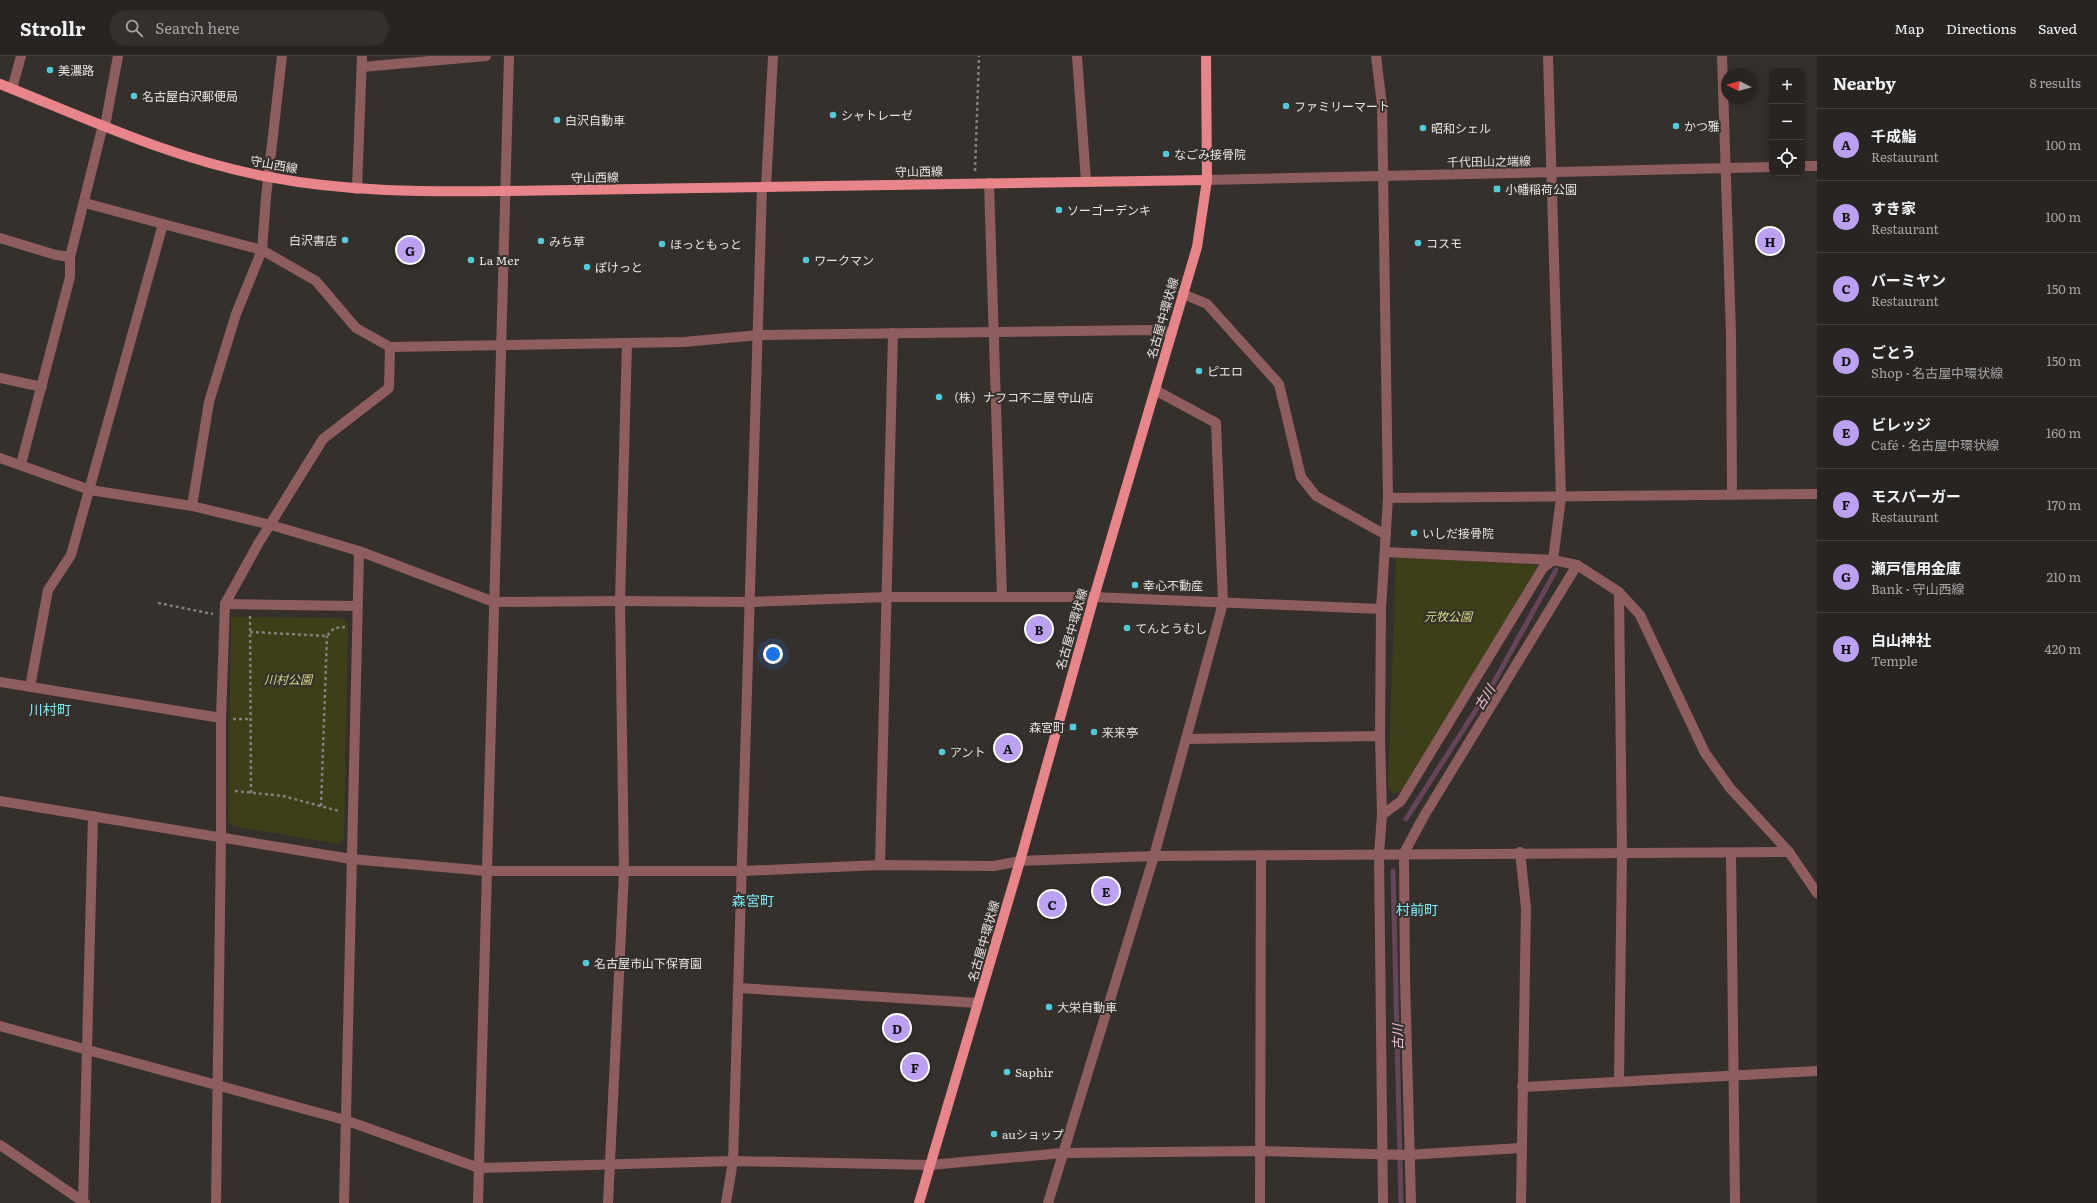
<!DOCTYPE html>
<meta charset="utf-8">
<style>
:root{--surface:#282421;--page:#34302e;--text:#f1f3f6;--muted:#a5a4a5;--line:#44413f;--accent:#bca0f2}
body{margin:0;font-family:Literata,"Noto Sans JP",serif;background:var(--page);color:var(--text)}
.controls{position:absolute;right:12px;top:12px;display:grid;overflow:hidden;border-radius:8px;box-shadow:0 2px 6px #0003}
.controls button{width:36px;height:36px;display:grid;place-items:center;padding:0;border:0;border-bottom:1px solid var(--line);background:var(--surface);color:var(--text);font:20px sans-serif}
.compass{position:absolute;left:1721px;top:12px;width:36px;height:36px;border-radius:50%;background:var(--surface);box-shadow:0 2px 6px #0003;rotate:275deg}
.you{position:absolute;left:773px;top:598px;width:14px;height:14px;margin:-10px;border:3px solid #fff;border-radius:50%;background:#1a73e8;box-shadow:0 0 0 6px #1a73e833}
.badge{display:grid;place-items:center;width:26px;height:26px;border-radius:50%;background:var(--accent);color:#111;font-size:13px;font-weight:700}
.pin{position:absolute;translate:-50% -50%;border:2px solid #fff;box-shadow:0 1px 4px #0006}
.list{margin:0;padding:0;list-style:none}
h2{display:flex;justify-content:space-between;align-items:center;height:52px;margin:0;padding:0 16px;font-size:17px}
h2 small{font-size:13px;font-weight:400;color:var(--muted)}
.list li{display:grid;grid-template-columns:26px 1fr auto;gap:12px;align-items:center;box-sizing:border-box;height:72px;padding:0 16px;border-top:1px solid var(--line)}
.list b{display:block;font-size:15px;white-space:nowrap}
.list p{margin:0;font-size:13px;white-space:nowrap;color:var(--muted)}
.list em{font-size:13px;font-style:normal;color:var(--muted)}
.icon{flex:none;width:22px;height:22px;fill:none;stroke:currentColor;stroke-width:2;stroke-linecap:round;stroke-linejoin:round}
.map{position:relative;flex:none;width:1817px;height:1147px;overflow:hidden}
header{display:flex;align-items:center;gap:24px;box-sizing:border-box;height:56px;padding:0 20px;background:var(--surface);border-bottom:1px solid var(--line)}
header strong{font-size:19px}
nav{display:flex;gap:22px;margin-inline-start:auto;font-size:14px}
.search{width:280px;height:36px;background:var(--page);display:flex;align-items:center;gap:10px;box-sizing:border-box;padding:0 14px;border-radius:22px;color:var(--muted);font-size:15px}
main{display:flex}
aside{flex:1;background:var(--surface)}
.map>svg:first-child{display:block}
</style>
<header>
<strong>Strollr</strong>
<div class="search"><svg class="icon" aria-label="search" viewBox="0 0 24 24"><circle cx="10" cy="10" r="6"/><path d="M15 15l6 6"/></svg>Search here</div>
<nav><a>Map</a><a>Directions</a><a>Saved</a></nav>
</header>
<main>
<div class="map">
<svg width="1817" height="1147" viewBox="0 0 1817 1147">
<rect width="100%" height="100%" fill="#36302c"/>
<!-- green -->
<g fill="#3d3f19">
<path d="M1396,501L1537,509L1539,516L1402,734L1394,738L1388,732Z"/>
<path d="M231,561L343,562L348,568L344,783L339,788L233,770L228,765Z"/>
</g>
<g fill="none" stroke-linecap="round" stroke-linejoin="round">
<!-- stream -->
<g stroke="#664558" stroke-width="5">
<path d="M1406,763L1494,626L1556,514"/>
<path d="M1393,815L1401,1147"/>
</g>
<!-- path -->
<g stroke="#847f7c" stroke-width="2.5" stroke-dasharray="3 3" stroke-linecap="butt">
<path d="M975,115L979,0"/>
<path d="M158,547L213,558"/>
<path d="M250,560L251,737"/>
<path d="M250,576L327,580L334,572L345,571"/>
<path d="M233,663H250"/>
<path d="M235,735L283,740L339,755"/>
<path d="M321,750L327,580"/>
</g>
<!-- minor -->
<g stroke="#8e5d5e" stroke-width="10">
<path d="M1077,0L1086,125"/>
<path d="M1376,0L1382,49L1388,442L1381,553L1380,680L1382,759L1379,798L1383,1147"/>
<path d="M1722,0L1731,278L1732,437"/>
<path d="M362,11L486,0"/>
<path d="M12,33L21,0"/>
<path d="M105,70L118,0"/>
<path d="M1802,110H1817"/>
<path d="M1207,124L1772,111"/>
<path d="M989,127L1002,541"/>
<path d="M766,131L773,0"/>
<path d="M357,133L362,0"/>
<path d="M85,147L163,168"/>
<path d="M0,182L56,199L70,201"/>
<path d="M1183,238L1207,248L1279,328L1301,421L1316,440L1386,479"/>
<path d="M0,322L42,331"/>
<path d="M0,402L90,434L192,450L271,469L359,495L494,546L620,545L750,546L887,541H1094L1381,553"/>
<path d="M21,408L70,221V201L103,69"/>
<path d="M1388,442L1817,438"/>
<path d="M192,450L209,346L236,258L262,194L266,141L282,0"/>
<path d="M1385,496L1553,504L1577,509L1619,536L1640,559L1705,697L1730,732L1789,796L1817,837"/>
<path d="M225,548L357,550"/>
<path d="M0,626L221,662"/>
<path d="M30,631L48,534L71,499L163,168L262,194L316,225L356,272L390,291L684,286L759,279L1150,274L1172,277"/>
<path d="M1186,683L1380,680"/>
<path d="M0,745L351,803L487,815H742L880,809L994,810L1020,805L1154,800L1789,796"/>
<path d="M1382,759L1401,745L1543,512L1553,504L1561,442L1548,0"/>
<path d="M1520,796L1526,852L1521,1147"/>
<path d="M1731,797L1735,1147"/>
<path d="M880,809L893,277"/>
<path d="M739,932L978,947"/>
<path d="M0,970L345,1064L479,1112L733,1105L930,1109L1063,1097L1259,1095L1406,1099L1521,1092"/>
<path d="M1619,1026L1622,797L1619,536"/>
<path d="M1522,1031L1817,1015"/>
<path d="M0,1089L85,1147"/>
<path d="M83,1147L93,760"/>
<path d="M216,1147L221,782V662L225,548L258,488L323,383L389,332L390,291"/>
<path d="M344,1147L359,495"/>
<path d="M478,1147L509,0"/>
<path d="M608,1147L624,815L620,545L627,287"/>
<path d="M726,1147L733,1105L762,131"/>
<path d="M1048,1147L1154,800L1223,547L1216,367L1155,334"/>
<path d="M1260,1147L1261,799"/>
<path d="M1411,1147L1405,922L1404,797L1424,760L1577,509"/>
</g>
<!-- major -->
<g stroke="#e8858a" stroke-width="10">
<path d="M0,28C88,63 175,104 269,121C347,136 425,136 504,135L1207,124"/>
<path d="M919,1147L1020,805L1094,541L1197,191L1207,124L1206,0"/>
</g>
</g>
<!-- markers -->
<g fill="#52cbd9" stroke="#36302c" stroke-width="1.5">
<circle cx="50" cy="14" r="4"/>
<circle cx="134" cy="40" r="4"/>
<circle cx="1286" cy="50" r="4"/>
<circle cx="833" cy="59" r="4"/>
<circle cx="557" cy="64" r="4"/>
<circle cx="1676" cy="70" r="4"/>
<circle cx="1423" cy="72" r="4"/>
<circle cx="1166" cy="98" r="4"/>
<rect x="1493" y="129" width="8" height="8" rx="2"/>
<circle cx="1059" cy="154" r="4"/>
<circle cx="345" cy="184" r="4"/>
<circle cx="541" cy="185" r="4"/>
<circle cx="1418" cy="187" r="4"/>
<circle cx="662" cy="188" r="4"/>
<circle cx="471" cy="204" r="4"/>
<circle cx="806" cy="204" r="4"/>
<circle cx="587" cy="211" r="4"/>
<circle cx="1199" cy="315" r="4"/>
<circle cx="939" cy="341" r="4"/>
<circle cx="1414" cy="477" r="4"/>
<circle cx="1135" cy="529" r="4"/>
<circle cx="1127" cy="572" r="4"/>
<rect x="1069" y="667" width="8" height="8" rx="2"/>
<circle cx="1094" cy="676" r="4"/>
<circle cx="942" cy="696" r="4"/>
<circle cx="586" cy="907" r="4"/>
<circle cx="1049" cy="951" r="4"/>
<circle cx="1007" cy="1016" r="4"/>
<circle cx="994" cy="1078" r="4"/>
</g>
<g text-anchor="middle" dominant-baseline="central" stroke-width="4" stroke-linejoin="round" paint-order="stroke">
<!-- poi labels -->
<g font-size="12" fill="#e7e3e1" stroke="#36302c" text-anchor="start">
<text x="58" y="14">美濃路</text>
<text x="142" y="40">名古屋白沢郵便局</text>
<text x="1294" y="50">ファミリーマート</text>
<text x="841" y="59">シャトレーゼ</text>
<text x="565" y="64">白沢自動車</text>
<text x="1684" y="70">かつ雅</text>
<text x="1431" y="72">昭和シェル</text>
<text x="1174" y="98">なごみ接骨院</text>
<text x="1505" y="133">小幡稲荷公園</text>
<text x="1067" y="154">ソーゴーデンキ</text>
<text x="337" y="184" text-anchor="end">白沢書店</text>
<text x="549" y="185">みち草</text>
<text x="1426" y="187">コスモ</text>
<text x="670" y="188">ほっともっと</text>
<text x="479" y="204">La Mer</text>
<text x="814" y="204">ワークマン</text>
<text x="595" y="211">ぽけっと</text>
<text x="1207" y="315">ピエロ</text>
<text x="947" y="341">（株）ナフコ不二屋 守山店</text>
<text x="1422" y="477">いしだ接骨院</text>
<text x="1143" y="529">幸心不動産</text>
<text x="1135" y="572">てんとうむし</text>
<text x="1065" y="671" text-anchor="end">森宮町</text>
<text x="1102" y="676">来来亭</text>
<text x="950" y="696">アント</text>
<text x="594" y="907">名古屋市山下保育園</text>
<text x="1057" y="951">大栄自動車</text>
<text x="1015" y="1016">Saphir</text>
<text x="1002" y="1078">auショップ</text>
</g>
<!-- street labels -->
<g font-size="12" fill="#e7e3e1" stroke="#36302c">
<text transform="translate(1489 105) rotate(-1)">千代田山之端線</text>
<text transform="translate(274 108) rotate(10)">守山西線</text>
<text transform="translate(919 115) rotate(-1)">守山西線</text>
<text transform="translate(595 121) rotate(-1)">守山西線</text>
<text transform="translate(1162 262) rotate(-74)">名古屋中環状線</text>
<text transform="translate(1071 573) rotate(-74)">名古屋中環状線</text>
<text transform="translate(983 885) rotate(-74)">名古屋中環状線</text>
</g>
<!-- park labels -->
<g font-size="12" font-style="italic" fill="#d7dc82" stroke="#36302c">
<text x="1448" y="560">元牧公園</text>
<text x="288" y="623">川村公園</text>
</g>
<!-- water labels -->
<g font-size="13" font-style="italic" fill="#f6c2dd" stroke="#36302c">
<text transform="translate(1484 641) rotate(-57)">古川</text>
<text transform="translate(1397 981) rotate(-91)">古川</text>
</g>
<!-- quarter labels -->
<g font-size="14" fill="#7ee8f5" stroke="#36302c">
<text x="50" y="653">川村町</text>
<text x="753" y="844">森宮町</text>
<text x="1417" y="853">村前町</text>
</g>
</g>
</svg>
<div class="controls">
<button>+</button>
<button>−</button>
<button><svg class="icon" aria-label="locate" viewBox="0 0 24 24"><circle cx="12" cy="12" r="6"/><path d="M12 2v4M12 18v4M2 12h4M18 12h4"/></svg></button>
</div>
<svg class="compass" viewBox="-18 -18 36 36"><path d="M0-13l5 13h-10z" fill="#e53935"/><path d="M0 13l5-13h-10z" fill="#a5a4a5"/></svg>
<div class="you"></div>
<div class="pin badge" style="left:1008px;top:692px">A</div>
<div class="pin badge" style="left:1039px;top:573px">B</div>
<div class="pin badge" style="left:1052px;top:848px">C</div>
<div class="pin badge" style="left:897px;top:972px">D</div>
<div class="pin badge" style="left:1106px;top:835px">E</div>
<div class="pin badge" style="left:915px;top:1011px">F</div>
<div class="pin badge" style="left:410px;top:194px">G</div>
<div class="pin badge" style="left:1770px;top:185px">H</div>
</div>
<aside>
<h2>Nearby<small>8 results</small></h2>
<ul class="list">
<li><span class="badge">A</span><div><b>千成鮨</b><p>Restaurant</p></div><em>100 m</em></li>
<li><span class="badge">B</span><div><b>すき家</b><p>Restaurant</p></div><em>100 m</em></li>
<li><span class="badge">C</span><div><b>バーミヤン</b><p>Restaurant</p></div><em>150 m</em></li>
<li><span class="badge">D</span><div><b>ごとう</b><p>Shop · 名古屋中環状線</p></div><em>150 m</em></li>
<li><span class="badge">E</span><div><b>ビレッジ</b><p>Café · 名古屋中環状線</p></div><em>160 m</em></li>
<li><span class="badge">F</span><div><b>モスバーガー</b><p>Restaurant</p></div><em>170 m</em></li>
<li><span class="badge">G</span><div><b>瀬戸信用金庫</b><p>Bank · 守山西線</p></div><em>210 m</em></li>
<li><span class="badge">H</span><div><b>白山神社</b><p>Temple</p></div><em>420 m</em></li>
</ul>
</aside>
</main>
